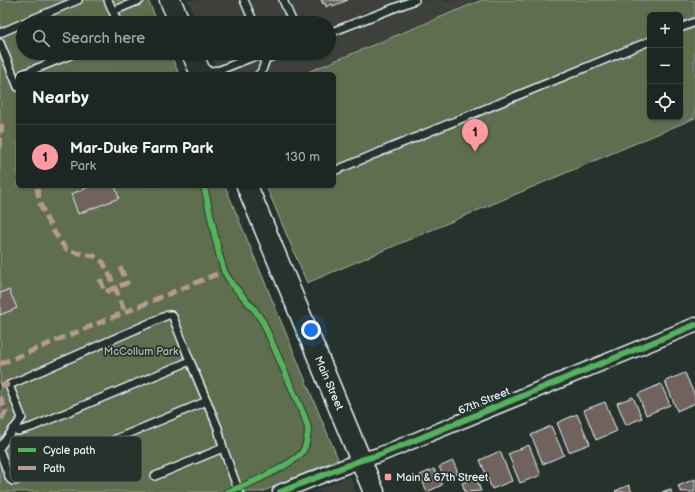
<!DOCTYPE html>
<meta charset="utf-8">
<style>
:root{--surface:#1c2622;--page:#29322f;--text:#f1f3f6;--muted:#a0a5a5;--line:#3a4340;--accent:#ff9aa2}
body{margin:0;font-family:"Balsamiq Sans",sans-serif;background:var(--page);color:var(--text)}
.controls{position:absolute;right:12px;top:12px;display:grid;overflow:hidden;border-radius:6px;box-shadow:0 1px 3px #0004}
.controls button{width:36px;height:36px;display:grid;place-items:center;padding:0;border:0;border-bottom:1px solid var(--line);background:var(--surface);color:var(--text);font:20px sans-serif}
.you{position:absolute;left:311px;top:330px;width:14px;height:14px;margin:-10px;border:3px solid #fff;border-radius:50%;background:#1a73e8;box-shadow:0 0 0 6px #1a73e833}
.badge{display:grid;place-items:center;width:26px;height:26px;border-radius:50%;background:var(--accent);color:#111;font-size:13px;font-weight:700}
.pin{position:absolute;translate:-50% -33px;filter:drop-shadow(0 1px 2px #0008)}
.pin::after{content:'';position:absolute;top:21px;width:14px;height:12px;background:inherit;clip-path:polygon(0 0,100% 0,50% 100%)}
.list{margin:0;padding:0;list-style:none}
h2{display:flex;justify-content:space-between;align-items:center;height:52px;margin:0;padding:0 16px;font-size:17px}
h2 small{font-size:13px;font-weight:400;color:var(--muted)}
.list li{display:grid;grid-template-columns:26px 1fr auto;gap:12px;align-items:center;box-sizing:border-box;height:64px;padding:0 16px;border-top:1px solid var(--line)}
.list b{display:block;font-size:15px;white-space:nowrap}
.list p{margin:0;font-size:13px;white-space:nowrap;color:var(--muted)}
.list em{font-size:13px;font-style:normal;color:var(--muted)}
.icon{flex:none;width:22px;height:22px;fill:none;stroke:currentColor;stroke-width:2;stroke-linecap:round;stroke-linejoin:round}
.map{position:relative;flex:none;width:695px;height:492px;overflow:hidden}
.search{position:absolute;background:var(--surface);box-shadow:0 1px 3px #0004;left:16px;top:16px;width:320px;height:44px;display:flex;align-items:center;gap:10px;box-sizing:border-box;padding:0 14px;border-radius:22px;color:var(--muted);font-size:15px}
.panel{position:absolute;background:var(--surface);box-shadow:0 1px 3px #0004;left:16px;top:72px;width:320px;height:116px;border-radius:6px}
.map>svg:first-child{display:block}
</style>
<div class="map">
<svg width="695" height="492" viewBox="0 0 695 492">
<rect width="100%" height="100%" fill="#26332d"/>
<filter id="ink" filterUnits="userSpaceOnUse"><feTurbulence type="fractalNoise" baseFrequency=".025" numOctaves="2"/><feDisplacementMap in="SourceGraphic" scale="8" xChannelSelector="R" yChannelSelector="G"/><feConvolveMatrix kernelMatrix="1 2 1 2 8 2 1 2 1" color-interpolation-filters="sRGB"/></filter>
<g filter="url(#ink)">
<!-- built -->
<g fill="#3c413b">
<path d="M188,0H482L303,74H219L210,53H329V23H197Z"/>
<path d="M350,476L356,492H311Z"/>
</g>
<!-- green -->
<g fill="#5e6e50" stroke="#a3b0a4" fill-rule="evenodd">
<path d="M0,0H148L158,23H23V53H170L179,74H18V186H225L338,459L262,492H0Z"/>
<path d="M482,0H695V118L307,283L266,186H334V74H303ZM650,15H680V117H650Z"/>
</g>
<!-- building -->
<g fill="#6f635d" stroke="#e8f1f8">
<path d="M321,0H348L333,6L332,4L326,7L325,3L323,4Z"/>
<path d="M92,186H115L119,198L78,214L71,194Z"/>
<path d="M9,290L17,308L0,315V293Z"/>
<path d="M685,373L695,396V403L677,411L665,381Z"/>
<path d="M661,384L670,405L646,415L638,394Z"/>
<path d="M633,397L642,418L626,425L617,403Z"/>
<path d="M605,402L617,431L596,440L584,410Z"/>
<path d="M577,414L590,444L569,452L557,423Z"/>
<path d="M551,426L564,455L543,464L531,435Z"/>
<path d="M529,445L541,475L520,483L508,454Z"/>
<path d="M500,451L512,481L492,489L480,460Z"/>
<path d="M453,461L458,473L445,479L439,467Z"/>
<path d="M434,469L442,485L427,492L420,475Z"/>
<path d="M476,478L481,491L465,492L462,483Z"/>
<path d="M695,479V492H681L678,486Z"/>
<path d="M629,485L632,492H616L615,491Z"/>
<path d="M670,489L672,492H662Z"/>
</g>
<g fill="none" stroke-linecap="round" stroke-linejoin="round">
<!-- lane casing -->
<g stroke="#e8f1f8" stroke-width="10">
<g id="lane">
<path d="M108,0L118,23"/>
<path d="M244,0L254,23"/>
<path d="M283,0L293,23"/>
<path d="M113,11L140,0"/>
<path d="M23,23L78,0"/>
<path d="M680,28L695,22"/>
<path d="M0,33L23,23"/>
<path d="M329,33L415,0"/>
<path d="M0,43L18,87"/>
<path d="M201,69L210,71L220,70L255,56L266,59L281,53"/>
<path d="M23,74L75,53"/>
<path d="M259,74L261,73L266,59"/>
<path d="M334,171L650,41"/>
<path d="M13,429L18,431L32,427L190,361"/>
<path d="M0,447L22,418L9,385L168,315H171L173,317L190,361L218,428L223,448L239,492"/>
<path d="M0,452L10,479L13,481H15L207,401"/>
<path d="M155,476L223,448"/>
</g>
</g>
<!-- street casing -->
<g stroke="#e8f1f8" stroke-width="17">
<path id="street" d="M280,492L361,460L379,455L695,325"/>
</g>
<!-- secondary casing -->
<g stroke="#e8f1f8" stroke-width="23">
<g id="secondary">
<path d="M170,0L180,23"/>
<path d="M192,53L201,74"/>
<path d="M247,186L374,492"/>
</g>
</g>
<!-- lane -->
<use href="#lane" stroke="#26332d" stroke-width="7"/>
<!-- street -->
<use href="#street" stroke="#26332d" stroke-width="14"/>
<!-- secondary -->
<use href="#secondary" stroke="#26332d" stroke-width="20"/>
<!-- quiet -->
<g stroke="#b69a8f" stroke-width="5" stroke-dasharray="10 5" stroke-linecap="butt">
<path d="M0,148L2,124"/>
<path d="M37,188L40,203L46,218L56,235L66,249L77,253L94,256L103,262L110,276L125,312"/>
<path d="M100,279L105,292L127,283L119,264"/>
<path d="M0,364L224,271"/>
<path d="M0,385H9"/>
<path d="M0,397L6,411L0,423"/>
</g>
<!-- cycleway casing -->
<g stroke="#26332d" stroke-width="8">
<g id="cycleway">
<path d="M204,186L219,254L224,271L232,284L254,309L263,322L305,418C306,422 308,426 308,430C308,436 306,446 303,451C295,464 243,487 227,492"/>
<path d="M280,492L361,460L379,455L695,325"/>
</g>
</g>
<!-- cycleway -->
<use href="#cycleway" stroke="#56b35d" stroke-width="6"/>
</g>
</g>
<!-- markers -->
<rect fill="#ff9aa2" stroke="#26332d" stroke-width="1.5" x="384" y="473" width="8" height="8" rx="2"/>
<g text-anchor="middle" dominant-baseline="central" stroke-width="3.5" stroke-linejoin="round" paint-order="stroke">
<!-- park labels -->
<g font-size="11" fill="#b1bdb5" stroke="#26332d">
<text x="141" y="351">McCollum Park</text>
</g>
<!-- street labels -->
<g font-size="11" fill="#e8f1f8" stroke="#26332d">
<text transform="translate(329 383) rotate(67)">Main Street</text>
<text transform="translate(484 401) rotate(-22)">67th Street</text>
</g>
<!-- poi labels -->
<g font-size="11" fill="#e8f1f8" stroke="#26332d" text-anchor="start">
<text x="396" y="477">Main &amp; 67th Street</text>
</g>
</g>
<!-- legend -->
<rect x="10" y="436" width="132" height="46" rx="6" fill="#26332d" stroke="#606c6a" stroke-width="1"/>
<rect x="18" y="448" width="18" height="4" fill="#56b35d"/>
<rect x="18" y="466" width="18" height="4" fill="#b69a8f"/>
<g font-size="11" fill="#e8f1f8">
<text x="43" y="454">Cycle path</text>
<text x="43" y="472">Path</text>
</g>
</svg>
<div class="controls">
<button>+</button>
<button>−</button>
<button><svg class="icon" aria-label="locate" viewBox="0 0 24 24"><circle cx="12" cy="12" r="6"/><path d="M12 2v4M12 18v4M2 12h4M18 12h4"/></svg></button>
</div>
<div class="you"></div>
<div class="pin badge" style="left:475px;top:152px">1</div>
<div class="search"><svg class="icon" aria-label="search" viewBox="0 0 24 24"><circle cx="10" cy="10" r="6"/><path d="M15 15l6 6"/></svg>Search here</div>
<section class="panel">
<h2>Nearby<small></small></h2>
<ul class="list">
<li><span class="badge">1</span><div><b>Mar-Duke Farm Park</b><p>Park</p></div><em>130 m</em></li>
</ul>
</section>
</div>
